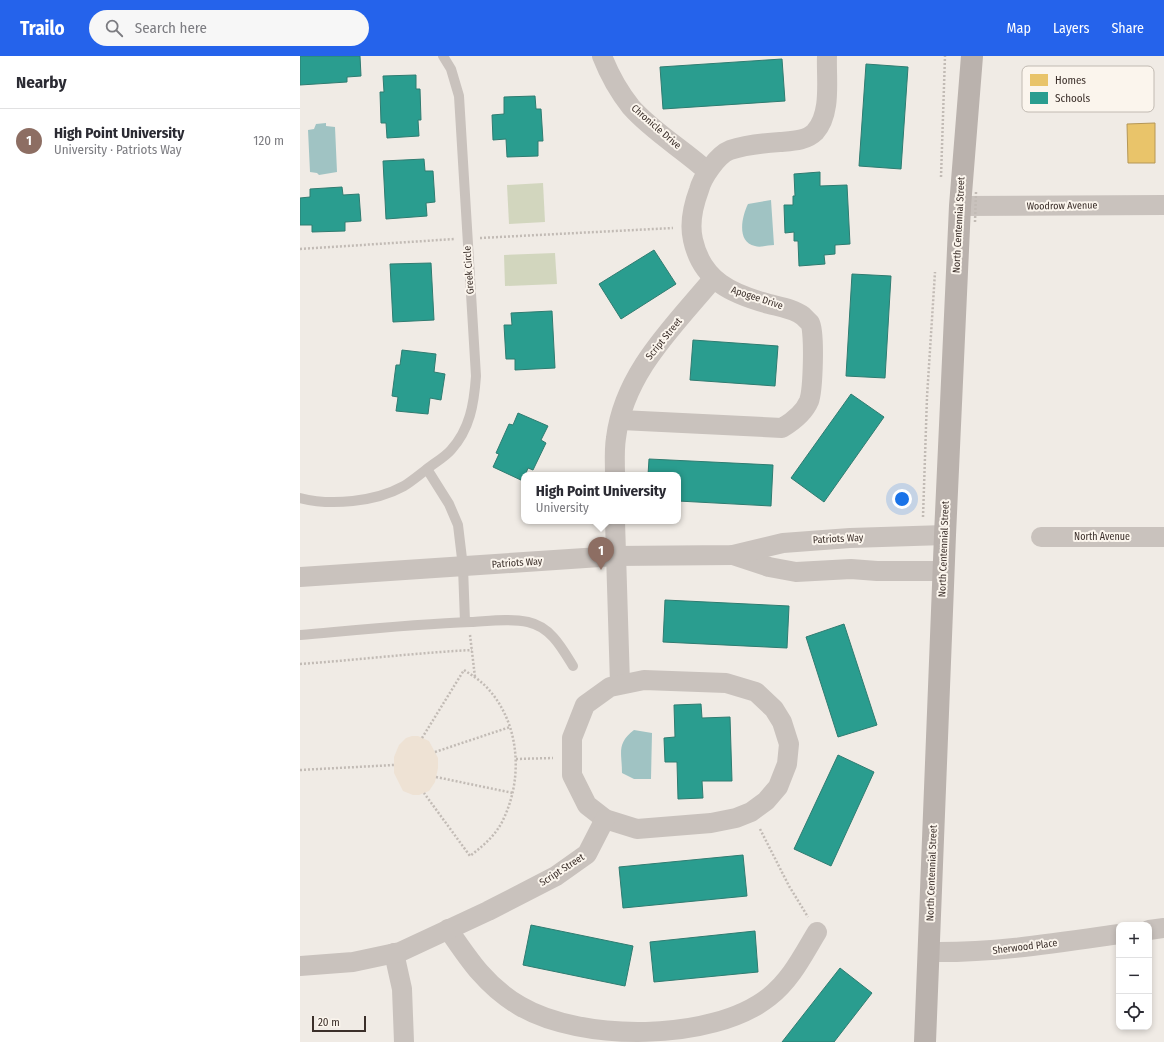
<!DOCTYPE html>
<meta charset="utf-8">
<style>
:root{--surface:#fff;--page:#f7f7f7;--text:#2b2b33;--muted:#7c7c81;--line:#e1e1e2;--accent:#2563eb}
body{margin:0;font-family:"Fira Sans Condensed",sans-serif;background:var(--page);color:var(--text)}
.controls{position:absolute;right:12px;bottom:12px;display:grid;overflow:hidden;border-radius:8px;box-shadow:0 2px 6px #0003}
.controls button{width:36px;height:36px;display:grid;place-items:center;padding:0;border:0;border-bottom:1px solid var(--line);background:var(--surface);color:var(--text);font:20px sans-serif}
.scale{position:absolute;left:12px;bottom:10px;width:54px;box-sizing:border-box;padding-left:4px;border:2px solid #3b2f2a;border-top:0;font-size:11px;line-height:14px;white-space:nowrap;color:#3b2f2a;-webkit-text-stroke:3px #fbf5ed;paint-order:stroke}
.you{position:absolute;left:602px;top:443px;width:14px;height:14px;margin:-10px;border:3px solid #fff;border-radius:50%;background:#1a73e8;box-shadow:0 0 0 6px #1a73e833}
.badge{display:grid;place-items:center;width:26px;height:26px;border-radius:50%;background:var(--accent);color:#fff;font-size:13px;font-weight:700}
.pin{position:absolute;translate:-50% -33px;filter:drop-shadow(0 1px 2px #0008)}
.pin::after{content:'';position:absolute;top:21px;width:14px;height:12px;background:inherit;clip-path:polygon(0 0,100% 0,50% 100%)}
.popup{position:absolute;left:221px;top:416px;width:160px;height:52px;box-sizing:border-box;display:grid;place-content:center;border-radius:8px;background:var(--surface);filter:drop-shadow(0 1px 3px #0005);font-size:13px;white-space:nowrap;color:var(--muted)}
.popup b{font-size:15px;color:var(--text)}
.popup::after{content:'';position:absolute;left:50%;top:100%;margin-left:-8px;border:8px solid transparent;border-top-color:var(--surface)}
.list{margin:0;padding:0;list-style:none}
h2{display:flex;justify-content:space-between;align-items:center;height:52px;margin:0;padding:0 16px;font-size:17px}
h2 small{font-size:13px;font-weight:400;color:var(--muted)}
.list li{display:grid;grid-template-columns:26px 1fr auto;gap:12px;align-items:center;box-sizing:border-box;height:64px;padding:0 16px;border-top:1px solid var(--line)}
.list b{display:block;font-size:15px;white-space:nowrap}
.list p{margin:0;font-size:13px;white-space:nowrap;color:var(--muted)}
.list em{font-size:13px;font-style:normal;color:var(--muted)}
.icon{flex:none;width:22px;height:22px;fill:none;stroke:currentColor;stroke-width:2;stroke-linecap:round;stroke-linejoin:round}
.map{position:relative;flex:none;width:864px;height:986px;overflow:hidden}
header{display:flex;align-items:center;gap:24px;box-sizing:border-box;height:56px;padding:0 20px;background:var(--accent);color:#fff}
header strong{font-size:19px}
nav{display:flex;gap:22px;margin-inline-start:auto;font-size:14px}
.search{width:280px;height:36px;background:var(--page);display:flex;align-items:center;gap:10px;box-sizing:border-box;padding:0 14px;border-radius:22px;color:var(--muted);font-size:15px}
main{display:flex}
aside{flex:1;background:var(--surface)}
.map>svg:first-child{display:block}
</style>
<header>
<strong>Trailo</strong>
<div class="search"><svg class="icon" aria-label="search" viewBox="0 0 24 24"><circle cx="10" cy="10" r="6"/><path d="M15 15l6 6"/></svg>Search here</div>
<nav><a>Map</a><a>Layers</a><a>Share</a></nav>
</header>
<main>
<aside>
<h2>Nearby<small></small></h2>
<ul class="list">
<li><span class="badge" style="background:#8d6e63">1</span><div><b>High Point University</b><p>University · Patriots Way</p></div><em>120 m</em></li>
</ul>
</aside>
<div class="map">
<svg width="864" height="986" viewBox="0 0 864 986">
<rect width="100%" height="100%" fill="#f0ebe5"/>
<!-- green -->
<g fill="#d2d6be">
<path d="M243,127L245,166L209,168L207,129Z"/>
<path d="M255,197L257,228L205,230L204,199Z"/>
</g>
<!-- plaza -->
<path fill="#eee2d4" d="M112,680H118L129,685L138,702V712L135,726L129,735L119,739H113L103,735L94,717V701L99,689L106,682Z"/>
<!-- water -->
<g fill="#a0c3c3">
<path d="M26,67V70L35,71L37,116L19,119L17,117L10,116L8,74L14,73L16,68Z"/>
<path d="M471,144L474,189C468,189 460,192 455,190C436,186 442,160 448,148Z"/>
<path d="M334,674L352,677L351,723H334L322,717C322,697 316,688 334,674Z"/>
</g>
<!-- homes -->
<path fill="#e9c46a" stroke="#b59757" d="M855,67V107H828L827,68Z"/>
<!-- schools -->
<g fill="#2a9d8f" stroke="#2f7c71">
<path d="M0,0H60L61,20L47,21V26L0,29Z"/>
<path d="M482,3L485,45L363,53L360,11Z"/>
<path d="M566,8L608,11L601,113L559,110Z"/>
<path d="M116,19V33H120L121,64H118L119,80L87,82L86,67H81L80,36H84L83,20Z"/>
<path d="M235,40L236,53H241L243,85H238V100L207,101L206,83L193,84L192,59L204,58V41Z"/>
<path d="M124,103L125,115H133L135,146L126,147L127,160L86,163L83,105Z"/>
<path d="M520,116V130L547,129L550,188L535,189V198L524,199L525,208L499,210L498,185H494V176L485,177L484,149H493V140H495L494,118Z"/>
<path d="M42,131L43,139L59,138L61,165L45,166V175L12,176V169H0V142L10,141V133Z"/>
<path d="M354,194L376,228L321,263L299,228Z"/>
<path d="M131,207L134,264L93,266L90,208Z"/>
<path d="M552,218L591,220L585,322L546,320Z"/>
<path d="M252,255L255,312L215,314V303H206L204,269H212L211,257Z"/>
<path d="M393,284L478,290L475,330L390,324Z"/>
<path d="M102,294L136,298L134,316L145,318L141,344L130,342L128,358L96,355L98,341L92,340L96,309H100Z"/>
<path d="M551,338L584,361L524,446L491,422Z"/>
<path d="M218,357L248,370L241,384L246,387L233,414L228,412L223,425L193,411L199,398L196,397L209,368L213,369Z"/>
<path d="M349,403L473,409L471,450L378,445V419H348Z"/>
<path d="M365,544L489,550L487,592L363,586Z"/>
<path d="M544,568L577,669L538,681L506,581Z"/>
<path d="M401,648L402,662L430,661L432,725H402L403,742L378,743L377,706H365L364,682L375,681L374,649Z"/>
<path d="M538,699L574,716L531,810L494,793Z"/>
<path d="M443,799L447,840L323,852L319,811Z"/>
<path d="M231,869L333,890L325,930L223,909Z"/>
<path d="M455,875L458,916L354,926L350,886Z"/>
<path d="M540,912L572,937L534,986H482Z"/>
</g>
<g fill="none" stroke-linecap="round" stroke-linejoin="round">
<!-- path -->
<g stroke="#c2bbb5" stroke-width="2.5" stroke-dasharray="2 2" stroke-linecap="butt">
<path d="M641,121L645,0"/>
<path d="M180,182L373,172"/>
<path d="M0,193L155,183"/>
<path d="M623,461L627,341L635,216"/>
<path d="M170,579L175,621"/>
<path d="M0,608C57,604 114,597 172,594"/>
<path d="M122,682L164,614C173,620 183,626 190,635C220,670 223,723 203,764C196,779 183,790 170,800L124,737"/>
<path d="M135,696L210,671"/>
<path d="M216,703L253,702"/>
<path d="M0,714L94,709"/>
<path d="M136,721L213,737"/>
<path d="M460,773L489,830L508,861"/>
</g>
<!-- lane -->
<g stroke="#c9c2bd" stroke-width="10">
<path d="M127,413C134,407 144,402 151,394C170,373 174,348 176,320L159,40L151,13L143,0"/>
<path d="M0,442C31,450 75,446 104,430C112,425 119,419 127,413L149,448L158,469L163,511L165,566"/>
<path d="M0,579C57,574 114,568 171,566C189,565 210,562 228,566C251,571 262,592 273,610"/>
</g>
<!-- street -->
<g stroke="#c9c2bd" stroke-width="20">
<path d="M302,0C309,18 319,36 331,51C353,76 383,93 407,115"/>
<path d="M660,150L864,149"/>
<path d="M321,364L482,372C492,366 504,357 509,345C513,334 515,276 510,267C508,265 505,262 503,260C494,253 481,251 469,248C432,238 402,225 393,184C389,167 393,150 399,134C402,122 417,99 430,94C445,89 464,87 480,86C492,85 506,85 515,76C532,57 526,23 527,0"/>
<path d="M315,419C315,407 314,394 316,382C324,317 373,271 413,223"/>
<path d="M315,465L320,628"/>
<path d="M741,481H864"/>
<path d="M433,499L469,511L496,516L551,513L577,515H643"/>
<path d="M0,521L315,500L433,499L483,487L550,482L645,479"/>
<path d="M344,624L426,627L456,636L474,653L482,666L489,688L487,708L478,731L466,745L451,756L436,762L411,767L337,773L305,763L287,749L272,719V682L285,649L310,631Z"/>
<path d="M148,873C169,904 187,931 220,950C281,986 412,986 469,941C491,924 503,899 517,876"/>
<path d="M849,874L864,872"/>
<path d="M630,896C694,897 756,887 819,878"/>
<path d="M94,897L102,933L104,986"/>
<path d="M0,910L53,906L100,896L188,855L256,820L287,798L305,763"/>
</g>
<!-- secondary -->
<path stroke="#bab2ad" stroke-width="22" d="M625,986L645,479L660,150L672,0"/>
<!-- path-bridge -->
<path stroke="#c2bbb5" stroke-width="2.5" stroke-dasharray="2 2" stroke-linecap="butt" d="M675,166L676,136"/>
</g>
<g text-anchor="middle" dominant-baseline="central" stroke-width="4" stroke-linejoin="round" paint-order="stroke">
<!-- street labels -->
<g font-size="10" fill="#3b2f2a" stroke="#fbf5ed">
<text transform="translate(356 71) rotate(41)">Chronicle Drive</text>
<text transform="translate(762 150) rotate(-1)">Woodrow Avenue</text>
<text transform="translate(659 169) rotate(-87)">North Centennial Street</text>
<text transform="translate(169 214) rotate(-94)">Greek Circle</text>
<text transform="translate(457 242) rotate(18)">Apogee Drive</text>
<text transform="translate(364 283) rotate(-51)">Script Street</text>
<text x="802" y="481">North Avenue</text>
<text transform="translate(538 483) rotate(-3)">Patriots Way</text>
<text transform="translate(644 493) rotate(-88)">North Centennial Street</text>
<text transform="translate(217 507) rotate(-4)">Patriots Way</text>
<text transform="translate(262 814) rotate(-33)">Script Street</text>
<text transform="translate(632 817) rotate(-88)">North Centennial Street</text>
<text transform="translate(725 891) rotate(-7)">Sherwood Place</text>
</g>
</g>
<!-- legend -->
<rect x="722" y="10" width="132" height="46" rx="6" fill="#fbf5ed" stroke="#c1bab2" stroke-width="1"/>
<rect x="730" y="18" width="18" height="12" fill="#e9c46a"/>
<rect x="730" y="36" width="18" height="12" fill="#2a9d8f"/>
<g font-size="11" fill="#3b2f2a">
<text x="755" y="28">Homes</text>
<text x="755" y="46">Schools</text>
</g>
</svg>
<div class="controls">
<button>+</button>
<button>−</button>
<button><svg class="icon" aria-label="locate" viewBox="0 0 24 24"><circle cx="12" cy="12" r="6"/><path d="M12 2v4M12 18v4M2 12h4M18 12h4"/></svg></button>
</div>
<div class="scale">20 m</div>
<div class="you"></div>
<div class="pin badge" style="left:301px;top:514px;background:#8d6e63">1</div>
<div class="popup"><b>High Point University</b>University</div>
</div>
</main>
